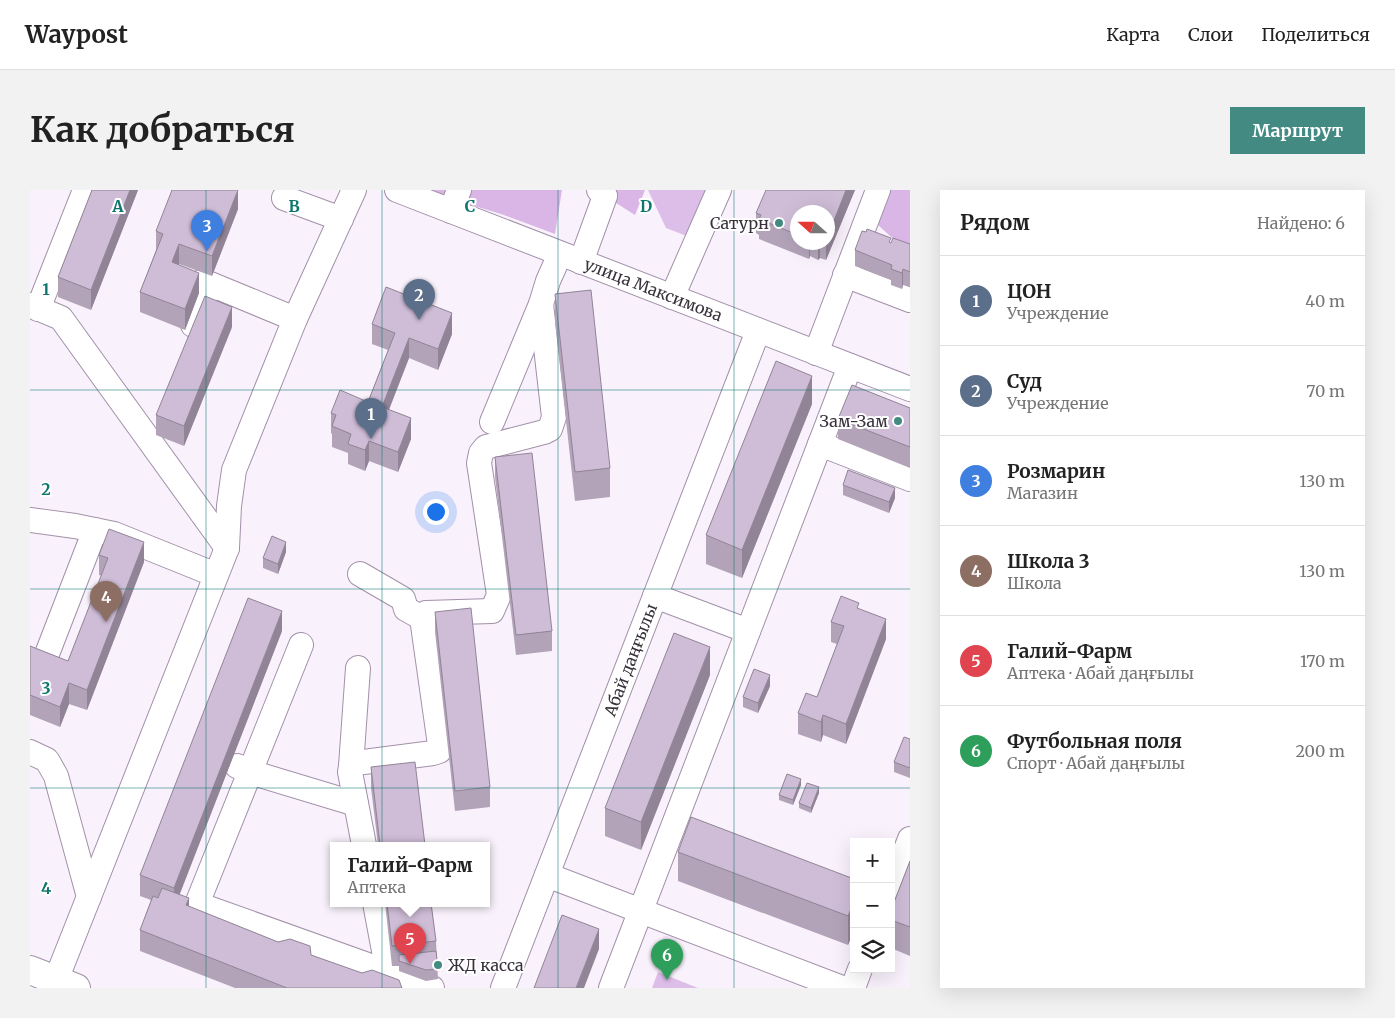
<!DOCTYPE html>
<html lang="ru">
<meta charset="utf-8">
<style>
:root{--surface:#fff;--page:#f2f2f2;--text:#222;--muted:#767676;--line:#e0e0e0;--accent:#438a83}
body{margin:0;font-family:Merriweather,serif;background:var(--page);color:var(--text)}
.controls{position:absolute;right:15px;bottom:15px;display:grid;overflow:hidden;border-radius:0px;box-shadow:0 5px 20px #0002}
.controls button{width:45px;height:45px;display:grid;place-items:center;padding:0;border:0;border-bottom:1px solid var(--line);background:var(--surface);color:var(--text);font:25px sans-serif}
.compass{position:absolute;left:760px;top:15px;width:45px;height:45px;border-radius:50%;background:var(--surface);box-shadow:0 5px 20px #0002;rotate:291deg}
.you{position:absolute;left:405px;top:321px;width:18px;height:18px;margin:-12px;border:4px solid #fff;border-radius:50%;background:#1a73e8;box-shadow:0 0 0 8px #1a73e833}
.badge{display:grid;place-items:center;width:32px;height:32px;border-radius:50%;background:var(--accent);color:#fff;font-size:16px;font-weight:700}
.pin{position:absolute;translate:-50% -41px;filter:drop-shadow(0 1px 2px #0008)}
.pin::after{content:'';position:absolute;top:26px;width:18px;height:15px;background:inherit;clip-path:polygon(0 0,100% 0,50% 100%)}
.popup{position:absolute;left:300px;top:652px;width:160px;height:65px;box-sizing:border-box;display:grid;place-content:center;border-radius:0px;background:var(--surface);filter:drop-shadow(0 1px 4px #0005);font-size:16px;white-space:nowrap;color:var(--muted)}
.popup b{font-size:19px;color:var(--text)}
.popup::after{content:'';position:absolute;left:50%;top:100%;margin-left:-10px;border:10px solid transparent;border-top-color:var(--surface)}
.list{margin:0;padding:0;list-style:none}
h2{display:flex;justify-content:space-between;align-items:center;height:65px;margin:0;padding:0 20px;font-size:21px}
h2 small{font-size:16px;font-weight:400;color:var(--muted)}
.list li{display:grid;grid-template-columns:32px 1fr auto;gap:15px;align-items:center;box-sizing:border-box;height:90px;padding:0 20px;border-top:1px solid var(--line)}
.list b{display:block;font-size:19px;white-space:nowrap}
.list p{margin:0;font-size:16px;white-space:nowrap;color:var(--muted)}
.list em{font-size:16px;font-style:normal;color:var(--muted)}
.icon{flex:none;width:28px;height:28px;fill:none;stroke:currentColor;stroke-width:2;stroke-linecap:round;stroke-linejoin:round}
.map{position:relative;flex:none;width:880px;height:798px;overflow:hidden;border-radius:0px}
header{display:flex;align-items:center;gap:30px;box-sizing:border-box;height:70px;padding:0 25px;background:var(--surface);border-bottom:1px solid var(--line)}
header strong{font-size:24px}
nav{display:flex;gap:28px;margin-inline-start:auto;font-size:18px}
.intro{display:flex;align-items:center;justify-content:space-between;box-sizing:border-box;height:120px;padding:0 30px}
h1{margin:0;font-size:35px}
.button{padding:12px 22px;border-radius:0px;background:var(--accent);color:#fff;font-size:18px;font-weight:700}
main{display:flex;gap:30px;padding:0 30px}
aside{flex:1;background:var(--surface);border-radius:0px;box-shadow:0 5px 20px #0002}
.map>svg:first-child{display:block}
</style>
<header>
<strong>Waypost</strong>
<nav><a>Карта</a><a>Слои</a><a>Поделиться</a></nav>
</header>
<div class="intro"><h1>Как добраться</h1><a class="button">Маршрут</a></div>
<main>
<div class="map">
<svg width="880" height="798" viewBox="0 0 880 798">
<rect width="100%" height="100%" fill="#f9f2fc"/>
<!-- built -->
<path fill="#f7e4ff" d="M634,745L647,750L637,776L624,772Z"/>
<!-- green -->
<g fill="#ddbee9">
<path d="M618,0H687L667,50L636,38Z"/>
<path d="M628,782L668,798H622Z"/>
</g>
<!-- forest -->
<g fill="#d9b6e6">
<path d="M392,0H532L525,44L471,24Z"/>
<path d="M569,0H615L605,25L575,6Z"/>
<path d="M860,0H880V60L871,56L848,35Z"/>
</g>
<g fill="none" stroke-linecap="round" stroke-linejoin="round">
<!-- minor casing -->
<g stroke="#a290a9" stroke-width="26">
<g id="minor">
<path id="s1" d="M367,0L880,199"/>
<path d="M254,8L311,29"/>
<path d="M421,21L429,0"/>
<path d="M551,72L575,6L569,0"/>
<path d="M815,85L880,110"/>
<path d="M173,91L265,129"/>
<path d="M642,107L689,0"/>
<path d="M0,115L31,128L197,358"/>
<path d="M8,119L55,0"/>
<path d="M163,135L180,95"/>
<path d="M786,163L848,0"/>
<path d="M462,232L511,114L518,91L530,64"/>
<path d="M790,254L880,289"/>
<path d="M0,330L45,336L84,344L186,385"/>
<path d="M330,384L373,409L376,419L392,428"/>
<path d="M625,406L718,441"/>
<path d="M271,455L167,714L402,798"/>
<path d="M17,464L65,340"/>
<path d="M0,562L17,570L26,586L59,707"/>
<path d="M207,576L220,582L326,614"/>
<path d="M321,576L328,478"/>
<path d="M334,655L320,582L321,576L326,573L403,563L409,561L410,555L392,428L396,423L462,421L469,405L449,273L451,263L456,257L514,242L520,239L524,227L511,114"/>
<path d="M517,685L812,798"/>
<path d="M861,698L880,649"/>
<path d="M345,713L358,782"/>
<path d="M26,790L197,358L199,316L204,280L265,129L324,0"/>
<path id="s2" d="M473,798L728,141"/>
<path d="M581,798L820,176"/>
<path d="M823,798L830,779"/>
</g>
</g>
<!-- major casing -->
<g stroke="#a290a9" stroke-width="30">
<path id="major" d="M0,780L46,798"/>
</g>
<!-- minor -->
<use href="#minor" stroke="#fff" stroke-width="24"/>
<!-- major -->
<use href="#major" stroke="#fff" stroke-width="28"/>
</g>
<!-- wall -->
<g fill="#b2a3b9" fill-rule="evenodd">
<path d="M62,0H108L61,120L28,107V87Z"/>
<path d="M208,0V19L182,86L149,74V75L169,103L155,140L110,122V102L126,60V41Z"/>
<path d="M825,0L796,70L790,68L788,70L780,66L779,69L729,49V45L726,43V23ZM768,22H798V52H768Z"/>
<path d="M861,53L880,54V97L873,95L872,99L861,95V90L825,76V60Z"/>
<path d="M525,104L580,278V307L545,311L525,132Z"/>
<path d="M342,134L422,144L408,180L379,168L359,220L381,249L368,282L339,271L335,281L318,274V263L302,257V244L301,243V223L338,212L358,160L342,154Z"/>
<path d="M202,137L154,256L126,245V225Z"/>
<path d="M782,214L712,388L676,374V345Z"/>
<path d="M880,218V278L808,249V229Z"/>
<path d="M465,267L522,441V461L486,465L465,287Z"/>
<path d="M813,295L865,308L859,323L813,305Z"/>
<path d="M256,362L248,384L233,378V368Z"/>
<path d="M69,365L114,372L57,520L39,514L30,537L0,525V456L38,471L72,386L69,385Z"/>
<path d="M829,419L856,449L816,554L793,545L791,552L768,544V523L787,507L807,454L801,452V432Z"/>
<path d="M405,422L460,597V617L425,621L405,442Z"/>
<path d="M252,441L149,705L159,717L281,765L372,798H205L110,761V740L121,710L110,706V685Z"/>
<path d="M680,485L611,660L575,646V618Z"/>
<path d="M740,496L728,523L713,517V507Z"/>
<path d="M880,549V588L864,582V572Z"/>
<path d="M341,577L395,655H348L341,598Z"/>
<path d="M771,595L763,615L749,610V605Z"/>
<path d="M789,603L781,623L769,618V613Z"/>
<path d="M648,662L824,689V740L818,755L648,691Z"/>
<path d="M880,671V766L861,758V720Z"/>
<path d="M355,713H401L406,751L408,789L396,791L369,781V776H362Z"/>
</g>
<!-- shaded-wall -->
<g fill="#918496">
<path d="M100,0H108L61,120V100Z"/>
<path d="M208,0V19L182,86V66Z"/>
<path d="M816,0H825L796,70V52H798V46Z"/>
<path d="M779,52H780V66L779,69Z"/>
<path d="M788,52H790V68L788,70Z"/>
<path d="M149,54V74L142,92V72Z"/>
<path d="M873,79V95L872,99V83Z"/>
<path d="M169,83V103L155,140V119Z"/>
<path d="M202,117V137L154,256V236Z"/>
<path d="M422,123V144L408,180V159Z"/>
<path d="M379,148V168L352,237V217Z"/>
<path d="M782,186V214L712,388V360Z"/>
<path d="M381,228V249L368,282V262Z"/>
<path d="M339,251V271L335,281V260Z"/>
<path d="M865,298V308L859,323V312Z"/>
<path d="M114,352V372L57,520V500Z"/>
<path d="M256,352V362L248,384V374Z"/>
<path d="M252,421V441L144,719V698Z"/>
<path d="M856,429V449L816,554V534Z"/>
<path d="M680,457V485L611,660V632Z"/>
<path d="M740,485V496L728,523V513Z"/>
<path d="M39,493V514L30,537V517Z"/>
<path d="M793,525V545L791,552V532Z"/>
<path d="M771,589V595L763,615V610Z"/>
<path d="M789,597V603L781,623V618Z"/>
<path d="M159,708V729L156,715Z"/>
<path d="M824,712V740L818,755V726Z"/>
<path d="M569,739V759L554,798H546Z"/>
</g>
<!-- building -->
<g fill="#cfbdd7" stroke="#918496">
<path d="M62,0H100L61,100L28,87Z"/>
<path d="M142,0H208L182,66L149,54L142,72L169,83L155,119L110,102L133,44L126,41Z"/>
<path d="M736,0H816L798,46V22H768V45L729,29L731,25L726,23Z"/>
<path d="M837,39L861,48L859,52L861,53L863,48L880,54V82L873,79L872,83L861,79L862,75L825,60L832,41L836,42Z"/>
<path d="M356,97L422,123L408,159L379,148L352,217L381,228L368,262L339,251L335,260L318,254L321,244L302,236L306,225L301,223L310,200L338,212L365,143L342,134Z"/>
<path d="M561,100L580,278L545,282L525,104Z"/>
<path d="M175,106L202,117L154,236L126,225Z"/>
<path d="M746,171L782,186L712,360L676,345Z"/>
<path d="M822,195L880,218V257L808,229Z"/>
<path d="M502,263L522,441L486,445L465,267Z"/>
<path d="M818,280L865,298L859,312L813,295Z"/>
<path d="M79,339L114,352L57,500L39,493L30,517L0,505V456L38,471L78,368L69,365Z"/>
<path d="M242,346L256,352L248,374L233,368Z"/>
<path d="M811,406L829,413L827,418L856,429L816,534L793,525L791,532L768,523L776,503L787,507L814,436L801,432Z"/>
<path d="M218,408L252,421L144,698L110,685Z"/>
<path d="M441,418L460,597L425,601L405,422Z"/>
<path d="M644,443L680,457L611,632L575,618Z"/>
<path d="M724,479L740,485L728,513L713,507Z"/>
<path d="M874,547L880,549V578L864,572Z"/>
<path d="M385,572L395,655H350L341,577Z"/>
<path d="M757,584L771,589L763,610L749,605Z"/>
<path d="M777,593L789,597L781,618L769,613Z"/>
<path d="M661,627L824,689V712L818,726L648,662Z"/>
<path d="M880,671V737L861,730V720Z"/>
<path d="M132,698L159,708L156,715L248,752L260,749L280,756L281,765L332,783L342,780L369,790L372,798H257L110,740L123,706L128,708Z"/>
<path d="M357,713H401L406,751L362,756Z"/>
<path d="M532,725L569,739L546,798H504Z"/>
<path d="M406,761L408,779L396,780L369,771V765Z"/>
</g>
<!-- grid -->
<path fill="none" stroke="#0f766e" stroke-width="1" stroke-opacity="0.55" d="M176,0V798M352,0V798M528,0V798M704,0V798M0,200H880M0,399H880M0,598H880"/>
<!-- markers -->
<g fill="#438a83" stroke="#fff" stroke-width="2">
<circle cx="749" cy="33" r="5"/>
<circle cx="868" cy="231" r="5"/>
<circle cx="408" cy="775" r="5"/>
</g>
<g text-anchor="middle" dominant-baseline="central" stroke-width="4" stroke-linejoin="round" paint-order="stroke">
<!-- poi labels -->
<g font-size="16" fill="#38313b" stroke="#fff" text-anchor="end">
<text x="739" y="33">Сатурн</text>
<text x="858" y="231">Зам-Зам</text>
<text x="418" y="775" text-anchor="start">ЖД касса</text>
</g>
<!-- street labels -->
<g font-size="16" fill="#38313b" stroke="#fff">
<text stroke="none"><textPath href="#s1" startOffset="275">улица Максимова</textPath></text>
<text stroke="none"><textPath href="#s2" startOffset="352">Абай даңғылы</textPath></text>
</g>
</g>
<g font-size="16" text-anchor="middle" font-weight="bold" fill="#0f766e" stroke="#fff" stroke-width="4" stroke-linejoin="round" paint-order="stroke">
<text x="88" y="22">A</text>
<text x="264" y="22">B</text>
<text x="440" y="22">C</text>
<text x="616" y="22">D</text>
<text x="16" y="105">1</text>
<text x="16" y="305">2</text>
<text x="16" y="504">3</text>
<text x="16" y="704">4</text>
</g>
</svg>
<div class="controls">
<button>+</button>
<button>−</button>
<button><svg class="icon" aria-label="layers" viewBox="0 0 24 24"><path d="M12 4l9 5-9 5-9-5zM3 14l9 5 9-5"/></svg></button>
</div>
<svg class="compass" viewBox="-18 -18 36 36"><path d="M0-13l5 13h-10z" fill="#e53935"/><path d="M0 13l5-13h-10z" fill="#767676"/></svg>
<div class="you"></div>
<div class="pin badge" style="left:341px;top:249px;background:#5c6f8a">1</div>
<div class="pin badge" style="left:389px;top:130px;background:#5c6f8a">2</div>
<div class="pin badge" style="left:177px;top:61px;background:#3f7fe0">3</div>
<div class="pin badge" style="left:76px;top:432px;background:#8d6e63">4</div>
<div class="pin badge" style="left:380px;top:774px;background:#e0444e">5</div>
<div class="popup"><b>Галий-Фарм</b>Аптека</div>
<div class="pin badge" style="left:637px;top:790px;background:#2e9e5b">6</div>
</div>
<aside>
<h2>Рядом<small>Найдено: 6</small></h2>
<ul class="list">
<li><span class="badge" style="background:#5c6f8a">1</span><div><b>ЦОН</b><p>Учреждение</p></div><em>40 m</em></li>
<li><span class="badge" style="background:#5c6f8a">2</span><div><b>Суд</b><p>Учреждение</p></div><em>70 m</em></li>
<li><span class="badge" style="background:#3f7fe0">3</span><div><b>Розмарин</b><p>Магазин</p></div><em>130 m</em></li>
<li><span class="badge" style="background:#8d6e63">4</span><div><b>Школа 3</b><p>Школа</p></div><em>130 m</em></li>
<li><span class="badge" style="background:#e0444e">5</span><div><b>Галий-Фарм</b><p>Аптека · Абай даңғылы</p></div><em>170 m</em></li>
<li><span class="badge" style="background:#2e9e5b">6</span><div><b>Футбольная поля</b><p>Спорт · Абай даңғылы</p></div><em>200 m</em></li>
</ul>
</aside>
</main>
